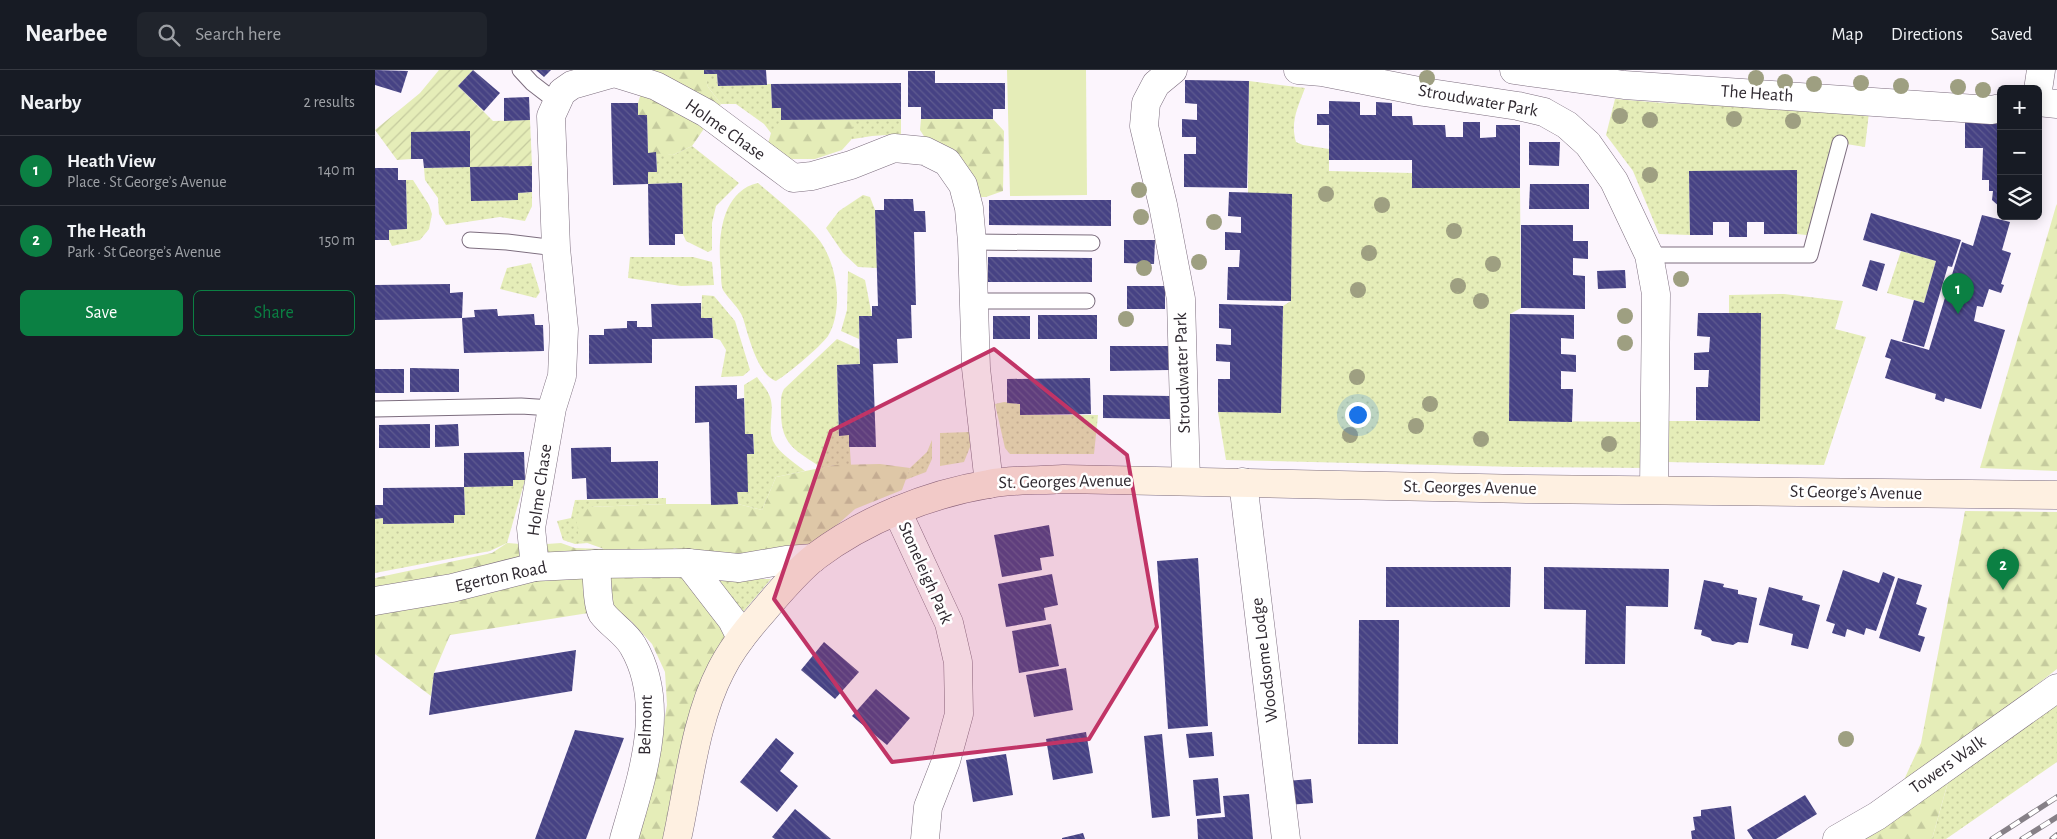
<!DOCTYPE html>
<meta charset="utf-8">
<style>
:root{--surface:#171b24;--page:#20242c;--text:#f1f3f6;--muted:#9ea1a6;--line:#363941;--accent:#0b8043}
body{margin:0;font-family:"Alegreya Sans",sans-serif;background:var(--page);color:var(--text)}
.controls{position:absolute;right:15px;top:15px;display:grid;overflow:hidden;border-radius:8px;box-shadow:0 2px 12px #0003}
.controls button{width:45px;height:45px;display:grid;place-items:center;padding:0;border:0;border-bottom:1px solid var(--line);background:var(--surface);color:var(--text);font:25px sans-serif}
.you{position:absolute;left:982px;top:344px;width:18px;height:18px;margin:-12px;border:4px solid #fff;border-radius:50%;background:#1a73e8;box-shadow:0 0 0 8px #1a73e833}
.badge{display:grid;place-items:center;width:32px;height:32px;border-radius:50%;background:var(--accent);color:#fff;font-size:16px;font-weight:700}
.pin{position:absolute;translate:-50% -41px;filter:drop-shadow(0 1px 2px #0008)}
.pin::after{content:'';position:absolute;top:26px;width:18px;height:15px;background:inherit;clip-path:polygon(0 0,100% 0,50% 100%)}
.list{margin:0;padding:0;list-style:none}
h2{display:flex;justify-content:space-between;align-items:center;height:65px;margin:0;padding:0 20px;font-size:21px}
h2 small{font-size:16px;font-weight:400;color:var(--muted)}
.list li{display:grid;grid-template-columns:32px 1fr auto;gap:15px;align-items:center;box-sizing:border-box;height:70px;padding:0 20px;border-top:1px solid var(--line)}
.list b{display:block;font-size:19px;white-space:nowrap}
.list p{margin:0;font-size:16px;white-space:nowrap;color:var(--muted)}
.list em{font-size:16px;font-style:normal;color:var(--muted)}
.actions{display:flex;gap:10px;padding:15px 20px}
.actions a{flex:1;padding:11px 0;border:1px solid var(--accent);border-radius:8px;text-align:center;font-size:18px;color:var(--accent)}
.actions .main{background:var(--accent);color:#fff}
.icon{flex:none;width:28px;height:28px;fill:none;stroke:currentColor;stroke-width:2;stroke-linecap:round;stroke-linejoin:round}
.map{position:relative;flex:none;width:1682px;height:769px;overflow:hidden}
header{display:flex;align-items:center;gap:30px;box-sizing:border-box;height:70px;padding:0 25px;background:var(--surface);border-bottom:1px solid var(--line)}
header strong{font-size:24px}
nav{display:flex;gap:28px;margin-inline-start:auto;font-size:18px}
.search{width:350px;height:45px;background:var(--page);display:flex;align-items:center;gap:12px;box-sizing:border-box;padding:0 18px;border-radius:8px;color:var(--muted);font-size:19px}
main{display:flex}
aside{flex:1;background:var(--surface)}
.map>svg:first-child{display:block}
</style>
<header>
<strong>Nearbee</strong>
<div class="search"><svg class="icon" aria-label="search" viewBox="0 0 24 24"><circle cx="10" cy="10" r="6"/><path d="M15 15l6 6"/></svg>Search here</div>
<nav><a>Map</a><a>Directions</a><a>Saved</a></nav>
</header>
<main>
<aside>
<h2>Nearby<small>2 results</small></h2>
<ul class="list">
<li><span class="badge">1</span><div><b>Heath View</b><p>Place · St George’s Avenue</p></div><em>140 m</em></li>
<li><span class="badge">2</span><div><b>The Heath</b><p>Park · St George’s Avenue</p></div><em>150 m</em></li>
</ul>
<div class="actions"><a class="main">Save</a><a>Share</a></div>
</aside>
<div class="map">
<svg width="1682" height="769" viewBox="0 0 1682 769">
<defs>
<pattern id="grass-dots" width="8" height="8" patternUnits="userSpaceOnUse" patternTransform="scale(1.25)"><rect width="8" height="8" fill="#e5edb8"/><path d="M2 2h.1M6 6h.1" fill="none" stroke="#c5cb9e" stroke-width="1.8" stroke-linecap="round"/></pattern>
<pattern id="forest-firs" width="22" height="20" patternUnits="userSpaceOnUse" patternTransform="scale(1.25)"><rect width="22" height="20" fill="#e5edb8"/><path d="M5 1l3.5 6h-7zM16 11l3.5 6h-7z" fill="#c5cb9e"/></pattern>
<pattern id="garden-furrows" width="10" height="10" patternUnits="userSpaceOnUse" patternTransform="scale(1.25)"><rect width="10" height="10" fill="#e5edb8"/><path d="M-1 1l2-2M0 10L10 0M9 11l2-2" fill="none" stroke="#c5cb9e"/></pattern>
<pattern id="building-back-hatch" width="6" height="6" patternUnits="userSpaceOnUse" patternTransform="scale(1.25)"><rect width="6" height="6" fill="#464284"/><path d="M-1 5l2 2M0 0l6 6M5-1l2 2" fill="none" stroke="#5f5b90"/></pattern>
</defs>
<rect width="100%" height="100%" fill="#fcf5fd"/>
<!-- grass -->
<g fill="url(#grass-dots)">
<path d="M329,4H342L343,16L396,14L397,38H406V50L526,49V64L497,66L409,80L389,54L361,34H346L333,17Z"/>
<path d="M874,11L930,18C923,37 915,52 921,72L928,75L954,79V101L1037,103L1038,118H1145L1146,238L1135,244L1134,351L1279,352V398L1144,397L851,390L843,342H906L908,236L916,231L917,124L873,123Z"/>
<path d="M1240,29L1288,33L1494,42L1490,77L1465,73L1440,166L1422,164V101H1314L1315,165L1284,164L1258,101L1231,65Z"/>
<path d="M317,76L364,113L341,136L337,153V180L333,182L311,171L308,164L307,113L273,114V102H282L281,82L298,85Z"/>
<path d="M95,97L96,131L143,130V123L157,122V136L150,151L125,147L71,155L64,144L63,128L50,110L49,98Z"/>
<path d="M31,110H38L54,135L57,144L54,159L45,170L17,176L14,170V160L32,159Z"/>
<path d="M383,113C404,131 428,149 445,171C462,195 469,239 453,266C446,276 412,305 401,311C382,304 374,267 368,248C364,237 354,230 348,220C346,215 346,207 346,201C342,170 346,121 383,113Z"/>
<path d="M488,125L495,127L500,140L502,198L483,197L468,183L451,158L464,141Z"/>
<path d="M1526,181L1561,191L1549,233L1512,223Z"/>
<path d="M255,187H318L337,192L339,215L306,216L253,208Z"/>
<path d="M156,193L165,222L161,228L125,219L132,198Z"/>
<path d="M473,201L490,210L497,246H484V269L466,261L472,240Z"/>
<path d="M1409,224L1468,231L1460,259L1491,267L1449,395L1291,392L1293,351H1385L1386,244L1354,243V225Z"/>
<path d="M327,225L339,226L360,251L375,300L368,306L346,307L351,280L345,270L338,268L337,248H326Z"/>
<path d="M462,269L484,279L485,294L462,295L464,365H474L476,395H460L447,398C422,381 406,376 406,342C406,333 405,326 409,319Z"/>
<path d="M382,307C386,313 393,320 395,327C400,341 392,358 398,371C404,383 420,393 430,401L401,407L387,440L363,434L362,422L372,384H379L378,364H370L369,315Z"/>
<path d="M629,332L645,334L646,345H723L719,384H635L630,378L620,334Z"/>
<path d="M596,362L597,372L589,392L565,396V363Z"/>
<path d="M557,370V389L551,402L530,410L535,398L552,382Z"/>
<path d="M138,410H150L132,473L115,481L0,503V449L8,448V454L78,453L79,445H90L89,417L137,416Z"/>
<path d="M291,428V434L215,437L204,470L213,473L200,474L188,470L182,451L196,448L200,430Z"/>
<path d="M338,509H396L368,542Z"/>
<path d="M1682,629V692L1571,769H1557L1575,705Z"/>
</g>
<!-- forest -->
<g fill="url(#forest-firs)">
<path d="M273,0H329L333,17L346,34L317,76L298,85L273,83L272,45H263V33Z"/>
<path d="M546,49H618L629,61L628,121L611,127H601L552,71L545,60Z"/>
<path d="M406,50H478L476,70L467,80L440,89H407L392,77L396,63Z"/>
<path d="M1682,134V401L1605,398L1681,136Z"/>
<path d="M505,394L535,398L527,420L480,439L445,470L415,482L358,488L298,478L313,493L357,550L302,769H249L281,698L292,635L290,602L277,574L256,551L226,541L75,565L59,603L56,626L0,584V508L117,483L132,473L157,475L186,473L200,478L229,479L204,470L201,446L215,437L291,434H363L387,440L401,407L460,395Z"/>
<path d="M1590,441L1682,442V599L1583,676L1557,769H1484L1509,753L1546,673Z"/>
</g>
<!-- garden -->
<path fill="url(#garden-furrows)" d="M64,0H98L83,16L118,51L155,50L157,96L95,97V61L36,62V89L22,90L0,60L45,23Z"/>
<!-- pitch -->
<path fill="#e5edb8" d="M632,0H711L712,125L635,126Z"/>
<!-- building -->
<g fill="url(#building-back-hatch)">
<path d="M0,0L33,1L26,23L0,15Z"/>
<path d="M98,0L125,23L109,41L83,16Z"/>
<path d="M161,0H176L169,7Z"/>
<path d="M329,0H391L392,15L343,16L342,4H329Z"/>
<path d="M533,1H560V13H630V39H618V49H546V37H533Z"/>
<path d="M810,10L874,11L872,118L809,117V84H821V67H807V49L822,50V34L810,33Z"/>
<path d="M526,13V49L406,50V38H397L396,14Z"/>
<path d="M154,27L155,50L129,51V28Z"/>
<path d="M954,31L985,32V45H1001V32L1017,33V46H1037L1038,55H1070L1071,67H1088V52H1105V68L1121,67V55H1145V118H1037V90H954V55H942V44H954Z"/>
<path d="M236,33H263V45H272L273,83L281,82L282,102H273V114L238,115Z"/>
<path d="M1590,44L1626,45V138L1617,130L1618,121H1614V110H1607L1608,78H1590Z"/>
<path d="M95,61V97L49,98L48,89H36V62Z"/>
<path d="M1154,72H1185L1184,96L1154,95Z"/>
<path d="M157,96V122L143,123V130L96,131L95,97Z"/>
<path d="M0,98H23V110H31L32,159L14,160V170H0Z"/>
<path d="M1422,100V164H1389V152H1372V167H1354V152H1338V165H1315L1314,101Z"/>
<path d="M307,113L308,164H300V175H274L273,114Z"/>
<path d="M1155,114H1214V139H1154Z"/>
<path d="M854,122L917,124L916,231L852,230L853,197H864L865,180H850V162L866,163V147L853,146Z"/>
<path d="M509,129H538L539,141H550L551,162H539L541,235H536L537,268L522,269L523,293L498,294L501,377H474V365L464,366L462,295L485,294L484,246H497V236H503L500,140H509Z"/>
<path d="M614,130H736V156L614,155Z"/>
<path d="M1496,143L1586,170L1577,197L1573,196L1549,277L1527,271L1539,230L1549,233L1561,191L1488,170Z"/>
<path d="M1607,145L1635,152L1627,180L1636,183L1626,214L1629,215L1626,223L1614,219L1608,237L1602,236L1599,251L1630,260L1606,339L1570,328L1569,332L1560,329L1561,324L1510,308L1516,289L1510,287L1516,269L1554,280L1587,172L1598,176Z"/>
<path d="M1146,155H1198V171H1213V189L1198,188V205L1210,206V239L1146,238Z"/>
<path d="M749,170H780L779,194L749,193Z"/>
<path d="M613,187L717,188V212H613Z"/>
<path d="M1495,190L1510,194L1502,221L1487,216Z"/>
<path d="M1250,200L1251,218L1223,219L1222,201Z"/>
<path d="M75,214V223L88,222L87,248L0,250V215Z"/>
<rect x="752" y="216" width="38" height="23"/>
<path d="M326,233V248H337L338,268L277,269V293L214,294V265H229V259L252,258V251H262V257H277L276,234Z"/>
<path d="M844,234L908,236L906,343L843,342V309H855V292L841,291V274L856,275V259L844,258Z"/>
<path d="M122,239L123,246L159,244L160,255H168L169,281L89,283L87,248L100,247L99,240Z"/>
<path d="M1323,243H1386L1385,351L1321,350V317H1333L1334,300H1319V283L1334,282L1335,267L1322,266Z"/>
<path d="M1135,244L1199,245V269L1186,268V284L1201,285V302L1186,301V319H1198L1197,352L1134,351Z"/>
<rect x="663" y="245" width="59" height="24"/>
<rect x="618" y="246" width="37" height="23"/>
<path d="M735,276H794V300L735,301Z"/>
<path d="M35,298L84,299V322H35Z"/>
<rect x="0" y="299" width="29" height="24"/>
<path d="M715,308L716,344L645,345V334L632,333V309Z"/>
<path d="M362,315V329L369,328L370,364H378L379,384H372L373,422H362L363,434L336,435L334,352L320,353V316Z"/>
<path d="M728,325L796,326V349L728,348Z"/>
<path d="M55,354V378H4V355Z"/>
<path d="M83,354L84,376L60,377V355Z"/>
<path d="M236,377V392L283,391V428L212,429L211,408L197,409L196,378Z"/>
<path d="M149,382L150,410H138V416L89,417V383Z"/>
<path d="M89,417L90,445H79V453L8,454V448L0,449V435H8V418Z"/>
<path d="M674,455L679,486L665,488L667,500L627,507L619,465Z"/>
<path d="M823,488L833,656L793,659L782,491Z"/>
<path d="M1011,497H1136L1135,537H1011Z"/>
<path d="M1169,497L1294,499L1293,537L1251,536L1250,594H1210L1211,540L1169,539Z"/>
<path d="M1468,500L1504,513L1508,502L1520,507L1501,561L1491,558L1489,565L1472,559L1470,567L1457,563L1460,554L1451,551Z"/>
<path d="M677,504L683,535L669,538L671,550L631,557L623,514Z"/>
<path d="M1523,508L1547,515L1541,534L1552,538L1543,565L1550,567L1545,582L1504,568Z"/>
<path d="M1329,510L1349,514L1348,517L1363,520V524L1382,528L1373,573L1363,572L1358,575L1337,571L1335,568L1326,565L1327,560L1319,559Z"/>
<path d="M1394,517L1428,526L1427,530L1445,535L1433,579L1416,575L1418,564L1384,555Z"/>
<path d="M984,550H1024L1023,674H983Z"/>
<path d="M676,554L684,596L644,603L637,561Z"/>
<path d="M449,572L484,602L460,629L426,600Z"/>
<path d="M201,580L197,621L54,645L59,603Z"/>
<path d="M691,598L698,640L659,647L651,605Z"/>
<path d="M501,619L535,648L512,675L477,646Z"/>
<path d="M200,660L249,668L211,769H160Z"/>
<path d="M711,662L718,703L678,710L671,669Z"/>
<path d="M837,662L839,686L814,688L811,664Z"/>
<path d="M787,664L795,746L777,748L769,666Z"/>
<path d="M401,668L419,683L405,701L423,716L402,742L365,712Z"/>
<path d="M631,684L638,725L598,732L591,690Z"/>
<path d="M843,708L846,743L821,746L818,710Z"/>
<path d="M936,709L938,733L913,735L911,711Z"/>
<path d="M874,724L878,769H823L822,749L850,747L848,726Z"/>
<path d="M1430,725L1442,744L1401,769H1378L1372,760Z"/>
<path d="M1356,736L1360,769H1317L1316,761L1320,760L1318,747L1326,746V740Z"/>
<path d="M420,739L456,769H400L397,767Z"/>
<path d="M708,763L710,769H687V768Z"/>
</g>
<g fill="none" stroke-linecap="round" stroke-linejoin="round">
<!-- service casing -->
<g stroke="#7c6d7e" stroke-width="17">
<g id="service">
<path d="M145,0L157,13L183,33"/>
<path d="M95,170L132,172L181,178"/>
<path d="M597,172L717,173"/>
<path d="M1274,185H1435L1465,73"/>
<path d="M599,231H712"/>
<path d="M0,339L146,336L177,338"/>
</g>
</g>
<!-- minor casing -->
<g stroke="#7c6d7e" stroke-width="29">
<g id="minor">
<path d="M798,0L781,14L771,33L769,56L788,135L806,229L811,411"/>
<path d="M923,0L947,2L1049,22L1143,36L1169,42L1192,55L1213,74L1239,111L1274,185L1281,224L1279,419"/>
<path d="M1139,0L1249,15L1616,40L1626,38"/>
<path d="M1663,20L1666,0"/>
<path d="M1663,32L1682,34"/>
<path d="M868,412L911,769"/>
<path d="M522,441L574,553L583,592L584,644L571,691L553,737L550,769"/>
<path d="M313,493L357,550L366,568"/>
<path d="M221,494C222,504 222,535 227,543C236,555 251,563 258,576C293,636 266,709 249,769"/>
<path d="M160,497L156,458L177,338L187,306L189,259L181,178L176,46L187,22L197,15L239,3L281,16L331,43L418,108L437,106L476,95L519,78L550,81L572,92L588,115L594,138L597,172L601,298L614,414"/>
<path d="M0,531L77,518L160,497L221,494L313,493L364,498L411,490L439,488"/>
<path d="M1462,769L1502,746L1682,618"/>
</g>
</g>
<!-- secondary casing -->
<g stroke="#7c6d7e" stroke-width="29">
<path id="secondary" d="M302,769C314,714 320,650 346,600C356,580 370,562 385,545C402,525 420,503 440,487C489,450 553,424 614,414C638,409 665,411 689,409L1152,419L1682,425"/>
</g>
<!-- service -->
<use href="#service" stroke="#fff" stroke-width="15"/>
<!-- minor -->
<use href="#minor" stroke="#fff" stroke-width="28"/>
<!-- secondary -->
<use href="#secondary" stroke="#fef0e1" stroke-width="28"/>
<!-- rail casing -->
<g stroke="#868087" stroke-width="5.5">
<g id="rail">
<path d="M1617,769L1682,727"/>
<path d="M1647,769L1682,747"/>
<path d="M1677,769L1682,765"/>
</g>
</g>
<!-- rail -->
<use href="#rail" stroke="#fff" stroke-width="4" stroke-dasharray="11" stroke-linecap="butt"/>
</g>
<!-- trees -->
<g fill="#9e9f81">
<circle cx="1052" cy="8" r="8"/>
<circle cx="1381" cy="8" r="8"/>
<circle cx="1410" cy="12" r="8"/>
<circle cx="1486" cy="13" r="8"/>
<circle cx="1439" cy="14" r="8"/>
<circle cx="1526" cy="16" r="8"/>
<circle cx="1583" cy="17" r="8"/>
<circle cx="1608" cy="20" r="8"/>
<circle cx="1245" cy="46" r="8"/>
<circle cx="1359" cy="49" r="8"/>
<circle cx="1275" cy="50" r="8"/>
<circle cx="1418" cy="51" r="8"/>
<circle cx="1275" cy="105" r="8"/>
<circle cx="764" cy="120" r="8"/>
<circle cx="951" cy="124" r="8"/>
<circle cx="1007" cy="135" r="8"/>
<circle cx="766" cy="147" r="8"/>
<circle cx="839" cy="152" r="8"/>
<circle cx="1079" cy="161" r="8"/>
<circle cx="994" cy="183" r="8"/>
<circle cx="824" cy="192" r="8"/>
<circle cx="1118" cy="194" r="8"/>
<circle cx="769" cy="198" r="8"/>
<circle cx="1306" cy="209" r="8"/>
<circle cx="1083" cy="216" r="8"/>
<circle cx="983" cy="220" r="8"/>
<circle cx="1106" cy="231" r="8"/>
<circle cx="1250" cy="246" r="8"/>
<circle cx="751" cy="249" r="8"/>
<circle cx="1250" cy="273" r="8"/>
<circle cx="982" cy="307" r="8"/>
<circle cx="1055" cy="334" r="8"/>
<circle cx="1041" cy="356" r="8"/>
<circle cx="975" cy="365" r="8"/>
<circle cx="1106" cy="369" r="8"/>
<circle cx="1234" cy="374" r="8"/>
<circle cx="1471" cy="669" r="8"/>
</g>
<!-- marked area -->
<path fill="#c13466" fill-opacity="0.2" stroke="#c13466" stroke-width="4" stroke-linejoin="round" d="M619,279L752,385L782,557L714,669L517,692L399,529L456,361Z"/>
<g text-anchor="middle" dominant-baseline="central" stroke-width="5" stroke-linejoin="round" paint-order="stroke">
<!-- street labels -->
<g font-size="18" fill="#2f2930" stroke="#fff">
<text transform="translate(1382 24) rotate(4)">The Heath</text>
<text transform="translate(1103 31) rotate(10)">Stroudwater Park</text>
<text transform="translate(350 60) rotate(35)">Holme Chase</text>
<text transform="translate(808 303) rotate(-92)">Stroudwater Park</text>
<text transform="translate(690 412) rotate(-1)">St. Georges Avenue</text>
<text transform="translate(1095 418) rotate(1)">St. Georges Avenue</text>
<text transform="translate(165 420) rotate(-82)">Holme Chase</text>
<text transform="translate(1481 423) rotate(1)">St George’s Avenue</text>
<text transform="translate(550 503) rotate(66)">Stoneleigh Park</text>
<text transform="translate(126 507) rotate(-12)">Egerton Road</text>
<text transform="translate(890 590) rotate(-97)">Woodsome Lodge</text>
<text transform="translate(271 655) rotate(-88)">Belmont</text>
<text transform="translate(1573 695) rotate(-35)">Towers Walk</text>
</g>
</g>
</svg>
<div class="controls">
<button>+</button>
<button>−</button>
<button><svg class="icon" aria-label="layers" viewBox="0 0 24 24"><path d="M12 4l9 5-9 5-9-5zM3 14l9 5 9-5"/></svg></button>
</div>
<div class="you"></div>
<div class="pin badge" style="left:1583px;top:244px">1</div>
<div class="pin badge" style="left:1628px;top:520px">2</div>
</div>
</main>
